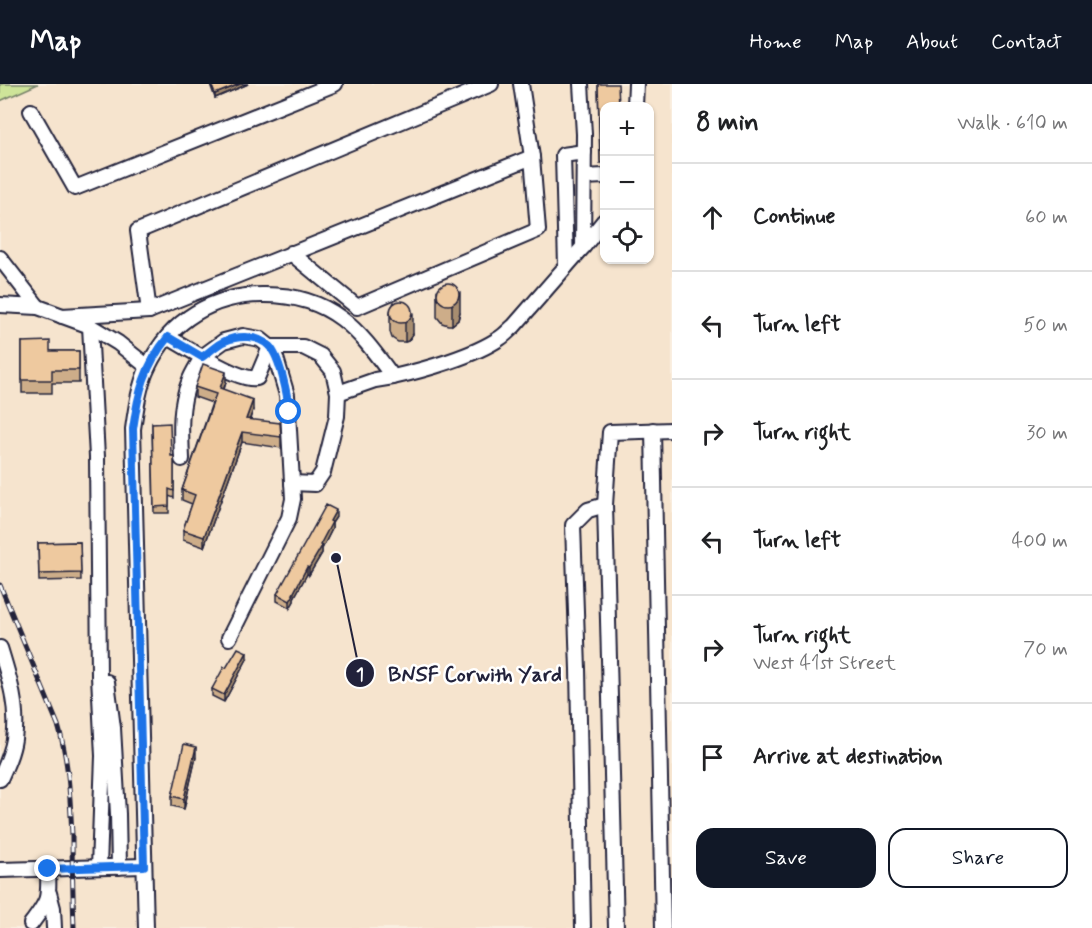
<!DOCTYPE html>
<meta charset="utf-8">
<style>
:root{--surface:#fff;--page:#f2f2f2;--text:#202124;--muted:#757577;--line:#e0e0e0;--accent:#111827}
body{margin:0;font-family:Mynerve,sans-serif;background:var(--page);color:var(--text)}
.controls{position:absolute;right:18px;top:18px;display:grid;overflow:hidden;border-radius:12px;box-shadow:0 2px 4px #0004}
.controls button{width:54px;height:54px;display:grid;place-items:center;padding:0;border:0;border-bottom:2px solid var(--line);background:var(--surface);color:var(--text);font:30px sans-serif}
.stop{position:absolute;width:18px;height:18px;margin:-14px;border:4px solid #1a73e8;border-radius:50%;background:#fff}
.stop.end{background:#1a73e8;border-color:#fff;box-shadow:0 2px 6px #0008}
.list{margin:0;padding:0;list-style:none}
h2{display:flex;justify-content:space-between;align-items:center;height:78px;margin:0;padding:0 24px;font-size:26px}
h2 small{font-size:20px;font-weight:400;color:var(--muted)}
.list li{display:grid;grid-template-columns:39px 1fr auto;gap:18px;align-items:center;box-sizing:border-box;height:108px;padding:0 24px;border-top:2px solid var(--line)}
.list b{display:block;font-size:22px;white-space:nowrap}
.list p{margin:0;font-size:20px;white-space:nowrap;color:var(--muted)}
.list em{font-size:20px;font-style:normal;color:var(--muted)}
.actions{display:flex;gap:12px;padding:18px 24px}
.actions a{flex:1;padding:14px 0;border:2px solid var(--accent);border-radius:18px;text-align:center;font-size:21px;color:var(--accent)}
.actions .main{background:var(--accent);color:#fff}
.icon{flex:none;width:33px;height:33px;fill:none;stroke:currentColor;stroke-width:2;stroke-linecap:round;stroke-linejoin:round}
.map{position:relative;flex:none;width:672px;height:844px;overflow:hidden}
header{display:flex;align-items:center;gap:36px;box-sizing:border-box;height:84px;padding:0 30px;background:var(--accent);color:#fff}
header strong{font-size:28px}
nav{display:flex;gap:33px;margin-inline-start:auto;font-size:21px}
main{display:flex}
aside{flex:1;background:var(--surface)}
.map>svg:first-child{display:block}
</style>
<header>
<strong>Map</strong>
<nav><a>Home</a><a>Map</a><a>About</a><a>Contact</a></nav>
</header>
<main>
<div class="map">
<svg width="672" height="844" viewBox="0 0 672 844">
<rect width="100%" height="100%" fill="#faefe2"/>
<filter id="ink" filterUnits="userSpaceOnUse"><feTurbulence type="fractalNoise" baseFrequency=".0167" numOctaves="2"/><feDisplacementMap in="SourceGraphic" scale="12" xChannelSelector="R" yChannelSelector="G"/><feConvolveMatrix kernelMatrix="1 2 1 2 8 2 1 2 1" color-interpolation-filters="sRGB"/></filter>
<g filter="url(#ink)">
<!-- built -->
<path fill="#f6e4ce" fill-rule="evenodd" d="M39,0H672V844H0V17ZM604,22H650V176H604Z"/>
<!-- green -->
<path fill="#cee499" stroke="#78836a" stroke-width="1.5" d="M0,0H38L0,17Z"/>
<g fill="none" stroke-linecap="round" stroke-linejoin="round">
<!-- minor casing -->
<g stroke="#22223b" stroke-width="18">
<g id="minor">
<path d="M521,0L532,73"/>
<path d="M635,22L636,0"/>
<path d="M31,27L75,104L335,0"/>
<path d="M584,93L604,92"/>
<path d="M583,163L604,137"/>
<path d="M0,174L38,223"/>
<path d="M566,182L563,71L584,68"/>
<path d="M0,221L38,223L90,242L118,259L148,283"/>
<path d="M149,227L138,147L491,0"/>
<path d="M62,232L149,227L532,73L538,146L357,223L291,169"/>
<path d="M90,242L97,373L99,592L103,672L99,783"/>
<path d="M168,253L202,273L224,257L243,252L260,255L270,263L276,274L287,311L293,415L289,434L229,554"/>
<path d="M338,309L375,296L393,293"/>
<path d="M653,346L663,844"/>
<path d="M182,375C181,349 179,323 189,298C192,289 198,281 202,273C216,280 243,297 257,294L270,263H303L321,272L333,287L338,309L337,332L323,388L315,400L292,399"/>
<path d="M0,564C9,593 19,624 14,655C12,669 6,682 0,695"/>
<path d="M107,598L113,644L118,730L119,783"/>
<path d="M0,786L144,782"/>
<path d="M49,809L53,824L54,844"/>
<path d="M31,840C49,816 49,815 48,785"/>
<path d="M146,844L133,345C136,324 139,302 148,283C170,236 214,210 265,211C292,211 320,218 342,235C362,250 378,273 393,293C424,286 474,272 500,254C505,251 509,246 514,242L583,163L584,50L581,0"/>
<path d="M583,844L578,585L573,441L588,426L605,421"/>
<path d="M616,844L605,421L610,348L672,346"/>
</g>
</g>
<!-- minor -->
<use href="#minor" stroke="#fff" stroke-width="14"/>
<!-- rail casing -->
<g stroke="#22223b" stroke-width="5">
<path id="rail" d="M0,501L58,641C69,678 70,713 72,751C72,782 73,813 74,844"/>
</g>
<!-- rail -->
<use href="#rail" stroke="#fff" stroke-width="3" stroke-dasharray="9" stroke-linecap="butt"/>
</g>
<!-- wall -->
<g fill="#cdad89" stroke="#22223b" stroke-width="1.5">
<path d="M210,0H248L215,14Z"/>
<path d="M598,0L604,22V79H600Z"/>
<path d="M437,207L460,228L458,236L452,241H448L442,239L437,233Z"/>
<path d="M394,218L413,250L408,257L405,258H398L392,254L390,248V228Z"/>
<path d="M22,258L50,267H79V299H52V309H22Z"/>
<path d="M226,298L224,306L253,326L250,335L281,353V364L242,358L204,463L183,456V446L192,420L182,416V406L212,319L195,313V303Z"/>
<path d="M152,340L171,372H174V414L169,412V429H154Z"/>
<path d="M336,433L332,439V445L322,465V469L309,491L307,490L294,514V517L290,524L277,517V510Z"/>
<path d="M80,458L81,496L39,497L38,459Z"/>
<path d="M247,575L224,618L212,612V605L226,584Z"/>
<path d="M196,673L184,725L172,722V712Z"/>
</g>
<!-- shaded-wall -->
<g fill="#a78d6f" stroke="#22223b" stroke-width="1.5">
<path d="M240,0H248L215,14V10Z"/>
<path d="M460,209V228L458,236L452,241V221Z"/>
<path d="M413,230V250L408,257L405,258V239Z"/>
<path d="M226,288V298L220,315V304Z"/>
<path d="M253,316V326L246,345V335Z"/>
<path d="M242,348V358L204,463V453Z"/>
<path d="M336,426V433L332,439V445L322,465V469L309,491V484L330,437Z"/>
<path d="M307,483V490L294,514V517L290,524V517L293,510Z"/>
<path d="M247,568V575L224,618V611Z"/>
<path d="M196,663V673L184,725V715Z"/>
</g>
<!-- building -->
<g fill="#eec99f" stroke="#22223b" stroke-width="1.5">
<path d="M211,0H240L215,10Z"/>
<path d="M598,0H618L619,22H604V66H600Z"/>
<circle cx="448" cy="210" r="11"/>
<circle cx="401" cy="228" r="11"/>
<path d="M50,257V267H79V286H52V296H22V258Z"/>
<path d="M203,280L226,288L220,304L253,316L246,335L280,339L281,353L242,348L204,453L183,446L195,411L182,406L216,310L195,303Z"/>
<path d="M170,339L171,372H174V407L169,405V422L154,423L152,340Z"/>
<path d="M326,421L336,426L330,437L332,438L320,461L322,462L309,484L307,483L293,510H294L290,517L277,510Z"/>
<path d="M80,458L81,489L39,490L38,459Z"/>
<path d="M238,564L247,568L224,611L212,605L224,583L226,584Z"/>
<path d="M184,660L196,663L184,715L172,712Z"/>
</g>
</g>
<g fill="none" stroke-linecap="round" stroke-linejoin="round" filter="url(#ink)">
<!-- route -->
<path stroke="#1a73e8" stroke-width="8" d="M48,785L144,782L133,345C138,309 145,281 168,253L202,273C210,268 217,260 225,257C239,251 258,251 269,262C280,272 288,313 289,328"/>
</g>
<!-- callouts -->
<path fill="none" stroke="#22223b" stroke-width="2" d="M336 474L360 589"/>
<g fill="#22223b" stroke="#fff" stroke-width="2">
<circle cx="336" cy="474" r="6"/>
<circle cx="360" cy="589" r="15"/>
</g>
<g font-size="18" text-anchor="middle" font-weight="bold" fill="#fff">
<text x="360" y="596">1</text>
</g>
<g font-size="21" text-anchor="middle" font-weight="bold" fill="#22223b" stroke="#fff" stroke-width="5" stroke-linejoin="round" paint-order="stroke">
<text x="475" y="597">BNSF Corwith Yard</text>
</g>
</svg>
<div class="controls">
<button>+</button>
<button>−</button>
<button><svg class="icon" aria-label="locate" viewBox="0 0 24 24"><circle cx="12" cy="12" r="6"/><path d="M12 2v4M12 18v4M2 12h4M18 12h4"/></svg></button>
</div>
<div class="stop" style="left:289px;top:328px"></div>
<div class="stop end" style="left:48px;top:785px"></div>
</div>
<aside>
<h2>8 min<small>Walk · 610 m</small></h2>
<ul class="list">
<li><svg class="icon" aria-label="ahead" viewBox="0 0 24 24"><path d="M12 20V5M6 11l6-6 6 6"/></svg><div><b>Continue</b></div><em>60 m</em></li>
<li><svg class="icon" aria-label="left" viewBox="0 0 24 24"><path d="M17 20v-9H6M10 6l-5 5 5 5"/></svg><div><b>Turn left</b></div><em>50 m</em></li>
<li><svg class="icon" aria-label="right" viewBox="0 0 24 24"><path d="M7 20v-9h11M14 6l5 5-5 5"/></svg><div><b>Turn right</b></div><em>30 m</em></li>
<li><svg class="icon" aria-label="left" viewBox="0 0 24 24"><path d="M17 20v-9H6M10 6l-5 5 5 5"/></svg><div><b>Turn left</b></div><em>400 m</em></li>
<li><svg class="icon" aria-label="right" viewBox="0 0 24 24"><path d="M7 20v-9h11M14 6l5 5-5 5"/></svg><div><b>Turn right</b><p>West 41st Street</p></div><em>70 m</em></li>
<li><svg class="icon" aria-label="arrive" viewBox="0 0 24 24"><path d="M6 21V4h12l-3 4 3 4H6"/></svg><div><b>Arrive at destination</b></div></li>
</ul>
<div class="actions"><a class="main">Save</a><a>Share</a></div>
</aside>
</main>
